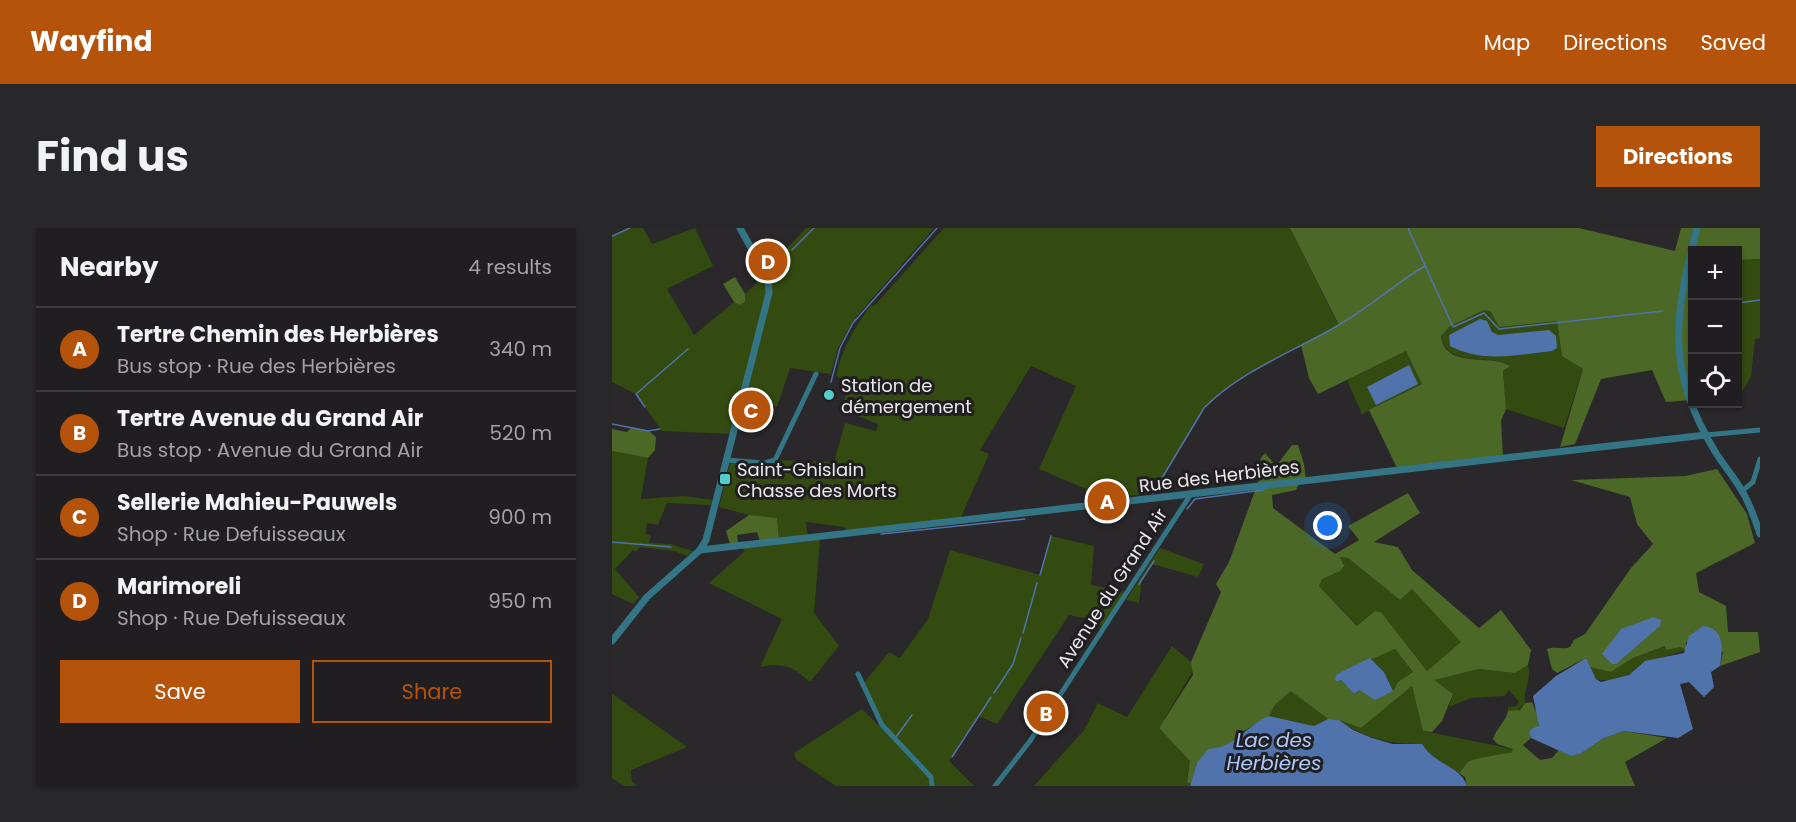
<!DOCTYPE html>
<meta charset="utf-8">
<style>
:root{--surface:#201e20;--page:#282729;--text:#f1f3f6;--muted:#a2a2a5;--line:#3d3c3e;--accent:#b45309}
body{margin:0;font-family:Poppins,sans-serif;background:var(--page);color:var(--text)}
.controls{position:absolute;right:18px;top:18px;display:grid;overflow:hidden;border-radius:0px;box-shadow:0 2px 4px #0004}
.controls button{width:54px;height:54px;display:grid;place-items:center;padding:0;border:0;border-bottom:2px solid var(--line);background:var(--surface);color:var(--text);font:30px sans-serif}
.you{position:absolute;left:716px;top:298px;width:21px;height:21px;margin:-15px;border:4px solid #fff;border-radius:50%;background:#1a73e8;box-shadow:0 0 0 9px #1a73e833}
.badge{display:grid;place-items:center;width:39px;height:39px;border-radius:50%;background:var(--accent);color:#fff;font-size:20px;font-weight:700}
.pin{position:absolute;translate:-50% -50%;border:3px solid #fff;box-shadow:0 2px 6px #0006}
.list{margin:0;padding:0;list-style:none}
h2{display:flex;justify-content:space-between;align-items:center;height:78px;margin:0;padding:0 24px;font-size:26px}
h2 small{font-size:20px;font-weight:400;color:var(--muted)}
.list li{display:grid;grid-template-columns:39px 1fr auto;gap:18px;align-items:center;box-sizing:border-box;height:84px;padding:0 24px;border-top:2px solid var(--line)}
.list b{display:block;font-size:22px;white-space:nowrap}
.list p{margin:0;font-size:20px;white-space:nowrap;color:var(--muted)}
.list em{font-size:20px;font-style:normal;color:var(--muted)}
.actions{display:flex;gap:12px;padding:18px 24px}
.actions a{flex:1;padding:14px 0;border:2px solid var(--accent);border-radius:0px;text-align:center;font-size:21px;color:var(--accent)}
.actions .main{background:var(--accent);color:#fff}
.icon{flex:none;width:33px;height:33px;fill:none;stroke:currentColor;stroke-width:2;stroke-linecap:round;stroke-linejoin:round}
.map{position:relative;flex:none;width:1148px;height:558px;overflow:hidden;border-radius:0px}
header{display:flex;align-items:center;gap:36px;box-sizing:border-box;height:84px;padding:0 30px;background:var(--accent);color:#fff}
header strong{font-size:28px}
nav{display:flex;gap:33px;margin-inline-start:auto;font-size:21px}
.intro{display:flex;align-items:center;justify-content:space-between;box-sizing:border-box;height:144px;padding:0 36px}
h1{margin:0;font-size:42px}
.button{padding:15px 27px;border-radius:0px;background:var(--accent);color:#fff;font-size:21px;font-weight:700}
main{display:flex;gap:36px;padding:0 36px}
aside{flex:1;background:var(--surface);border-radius:0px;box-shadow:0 2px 4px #0004}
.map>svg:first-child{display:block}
</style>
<header>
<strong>Wayfind</strong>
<nav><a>Map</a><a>Directions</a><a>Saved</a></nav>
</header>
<div class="intro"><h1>Find us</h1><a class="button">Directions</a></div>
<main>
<aside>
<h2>Nearby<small>4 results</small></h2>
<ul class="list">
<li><span class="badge">A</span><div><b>Tertre Chemin des Herbières</b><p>Bus stop · Rue des Herbières</p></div><em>340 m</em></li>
<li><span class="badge">B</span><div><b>Tertre Avenue du Grand Air</b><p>Bus stop · Avenue du Grand Air</p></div><em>520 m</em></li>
<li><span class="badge">C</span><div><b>Sellerie Mahieu-Pauwels</b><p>Shop · Rue Defuisseaux</p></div><em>900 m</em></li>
<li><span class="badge">D</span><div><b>Marimoreli</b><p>Shop · Rue Defuisseaux</p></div><em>950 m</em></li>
</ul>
<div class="actions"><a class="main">Save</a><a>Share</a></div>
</aside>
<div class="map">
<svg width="1148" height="558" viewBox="0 0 1148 558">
<rect width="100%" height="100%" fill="#2a282a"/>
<!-- green -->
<g fill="#334a10">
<path d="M18,0H31L40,16L83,0L101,38L55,61L82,107L122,74L128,77L133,74V66L152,48L155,62L120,206L50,203L24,166L0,154V8Z"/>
<path d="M194,0H322L244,89L226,120L219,146L178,140L165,179L134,170L160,57L177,39L168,28Z"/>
<path d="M332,0H678L727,98C681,121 629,144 592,180L541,265L488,271V267L427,241L464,158L419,138L368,222L377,226L349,289L235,303L232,299L194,294L196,308L167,310L165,290L137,287L107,279L118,234L163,236L167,232L222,234L233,195L264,203L266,196L230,182L236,157L224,147C231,119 242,100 259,77L262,78Z"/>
<path d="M1148,31V110L1143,111L1139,148L1126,171V32Z"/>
<path d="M872,82L879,84L887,99L945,93L950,127L971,141L952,200L894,181L891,143L898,138C880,124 833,142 829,107L837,99Z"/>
<path d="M794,123L810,156L750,186L735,152Z"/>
<path d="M0,223L36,230L29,271L72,268L100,272L99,277L55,275L46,297L35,295L34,306L39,308L37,315L58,316L81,323L75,328L63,323L28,319L24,324L21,322L3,341L27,369L21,376L0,366Z"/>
<path d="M439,308L482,318L479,357L513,364L490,399L484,392L457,387L385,496L366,488L337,533L362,558H322L319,547L273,498L252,455L277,424L288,430L316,391L338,322L428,347Z"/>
<path d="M208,311L202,385L227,418L198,454C182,439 171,434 148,439L170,391L97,355L133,323L129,320Z"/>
<path d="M548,320L592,336L586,349L540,336L530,350L527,375L514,372Z"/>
<path d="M728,329L736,330L788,372L800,361L850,414L815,443L769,384L763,383L746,398L707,358V354Z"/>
<path d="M560,418L579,434L582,441L547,500L579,533L575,548L578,558H422L472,502L486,475L515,489Z"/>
<path d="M1054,418V422L1069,419L1074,422L1029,436L1017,447L998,453L984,451L978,439L999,444L1021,430Z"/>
<path d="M783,421L801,444L786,454L781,463L772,444L758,430Z"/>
<path d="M916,437C920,454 911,460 913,475L903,484L896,483V479L904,478L907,474L897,462L892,468L859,470L837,479L841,466L820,452L867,441L903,445Z"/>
<path d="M800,458L811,503L901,521L899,525C893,525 859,531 856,534C853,536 850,542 847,545C833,535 820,532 810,516C778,516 753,511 727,492L749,500Z"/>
<path d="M679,462L716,491L702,498L657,488L663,477Z"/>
<path d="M0,466L75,519L19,542L20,554L25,558H12L0,550Z"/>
<path d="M250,481L317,547L319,558H224L184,531L182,525Z"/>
</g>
<!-- forest -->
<g fill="#4c6827" fill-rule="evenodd">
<path d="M678,0H967L1063,23L1069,0H1148V31L1126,32V22H1080V172L1054,174L1040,142L989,151L963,216L948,219L971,141L950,128L945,93L887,99L879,84L872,82L837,99L829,108C833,142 879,125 898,138L891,143L894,181L889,193L891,228L785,240L757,182L810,156L794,123L706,166L697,150L689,117L727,97Z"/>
<path d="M123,49L133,66V74L128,77L122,74L111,56Z"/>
<path d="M20,199L37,203L44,209L43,222L36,230L0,223V201L15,204Z"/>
<path d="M680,217H686L692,236L694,253L688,254L684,262L660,267L661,280L723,326L747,312L736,298L796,265L808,285L762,314L786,319L800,342L867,400L889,382L919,422L916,437L903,445L867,441L822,452L841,466L830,493L820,504L811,503L800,458L749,500L727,492L716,491L679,463L663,477L657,488L630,504L617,517L585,535L579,556L575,554L578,533L547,500L581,447L579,434L609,364L604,356L617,334L648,249L653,241L648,231L653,225L664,238ZM728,329L736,330L788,372L800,361L849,414L815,443L769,384L763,383L745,398L707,358L710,351L728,343L732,338ZM783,421L801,444L786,454L781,463L748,462L742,466L729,452L726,454L725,446Z"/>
<path d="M1105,241L1135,286L1143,315L1084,345L1087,364L1114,378L1116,404H1146L1148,424L1108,438L1111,424L1074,414V422L1069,419L1054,422L1053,418L1021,430L999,444L978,439L974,430L945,445L940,441L935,421C943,418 951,422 958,419L962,412L973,406L1019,340L1041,316L1025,296L1018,269L959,252L1073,248Z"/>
<path d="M137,287L165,290L167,310L148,313L145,304L125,307L126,315L118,316L114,303Z"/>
<path d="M920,474L926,489L927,499L917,505L919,510L911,517L928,532L940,530L947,522L959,528L968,526L992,510L1012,503L1055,510L1013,534L1023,558H855L853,549L847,545C850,542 853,536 856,534C859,531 893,525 899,525L901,521L885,516L881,511C884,501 894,493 896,483L908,482L913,475Z"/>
</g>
<!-- water -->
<g fill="#5173ac">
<path d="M868,91L875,93L880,104L886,107L937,102L944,108L945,120L940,123C905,127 871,135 838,118L837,107Z"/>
<path d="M797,137L806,156L764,177L755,159Z"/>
<path d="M1042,389L1049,392L1048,398L1004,436H1000L990,426L1009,401Z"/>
<path d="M1091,398C1113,400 1111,422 1108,438L1099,444L1102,459L1092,469L1077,454L1068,456L1081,501L1066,510L1012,503L992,510L968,526L959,528L919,510L917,505L919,501L927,498L921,468L944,448L974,430L984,451L989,454L1017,447L1033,433L1072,425L1077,408Z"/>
<path d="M758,430L772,444L781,463L763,472L748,462L742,466L729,452L725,454L723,451L725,446Z"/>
<path d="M657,488L702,498L716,491L727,492L741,502L760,510L781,516H810C824,538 848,537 855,558H578L585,535L596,521C623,520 633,498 657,488Z"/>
</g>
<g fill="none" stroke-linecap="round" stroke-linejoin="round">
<!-- stream -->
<g stroke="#5173ac" stroke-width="1.5">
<path d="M796,0L841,99L872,85L887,101L1051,83"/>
<path d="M0,8L18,0"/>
<path d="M180,22L202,0"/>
<path d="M1126,75L1148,72"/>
<path d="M219,154L228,120L241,95L325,0"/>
<path d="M33,179L24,166L76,121"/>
<path d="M0,196L36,203L48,201"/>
<path d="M541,265L592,180C628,143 681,124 725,98C756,81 782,56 813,38"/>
<path d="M575,281L583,271L651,262"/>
<path d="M269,306L413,291"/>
<path d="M0,314L59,319"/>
<path d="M428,347L439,308"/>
<path d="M527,356L542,333"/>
<path d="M411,405L425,355"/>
<path d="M382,465L401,436L409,410"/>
<path d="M284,509L300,487"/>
<path d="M340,529L379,469"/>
</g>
<!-- minor -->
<g stroke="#337485" stroke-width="5">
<path d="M1094,207L1148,202"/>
<path d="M115,232L153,235L163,232L204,146"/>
<path d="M1130,263L1141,254L1148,231"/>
<path d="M246,446L270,497L319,549L320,558"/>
<path d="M383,558L418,513L579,266"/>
</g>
<!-- tertiary -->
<g stroke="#337485" stroke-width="7">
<path d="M1085,0C1062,90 1053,141 1104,225C1112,238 1123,250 1130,263C1138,276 1143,291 1148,306"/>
<path d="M88,322L1094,207"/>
<path d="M0,413L35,369L88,322L94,312L157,65L156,51L128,0"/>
</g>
</g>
<!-- markers -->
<g fill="#53cdc9" stroke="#201e21" stroke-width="2">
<circle cx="217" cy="167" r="6"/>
<rect x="107" y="245" width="12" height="12" rx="3"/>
</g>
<g text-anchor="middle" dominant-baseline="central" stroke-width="6" stroke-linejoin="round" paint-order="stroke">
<!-- poi labels -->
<g font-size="18" fill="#eae8ea" stroke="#201e21" text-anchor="start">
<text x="229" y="157">Station de<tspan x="229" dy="21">démergement</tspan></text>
<text x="125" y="241">Saint-Ghislain<tspan x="125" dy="21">Chasse des Morts</tspan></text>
</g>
<!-- street labels -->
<g font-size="18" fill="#eae8ea" stroke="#201e21">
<text transform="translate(607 248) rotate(-7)">Rue des Herbières</text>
<text transform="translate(500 360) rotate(-57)">Avenue du Grand Air</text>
</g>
<!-- water labels -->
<g font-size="20" font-style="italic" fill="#abc9fa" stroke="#201e21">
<text x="662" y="512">Lac des<tspan x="662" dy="23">Herbières</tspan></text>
</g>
</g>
</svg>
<div class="controls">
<button>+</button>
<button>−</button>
<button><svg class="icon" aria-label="locate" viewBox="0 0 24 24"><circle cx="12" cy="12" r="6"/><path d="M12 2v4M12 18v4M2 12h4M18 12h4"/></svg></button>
</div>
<div class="you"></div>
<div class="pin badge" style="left:495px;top:273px">A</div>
<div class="pin badge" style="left:434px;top:485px">B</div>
<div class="pin badge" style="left:139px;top:182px">C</div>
<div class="pin badge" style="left:156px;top:33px">D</div>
</div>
</main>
